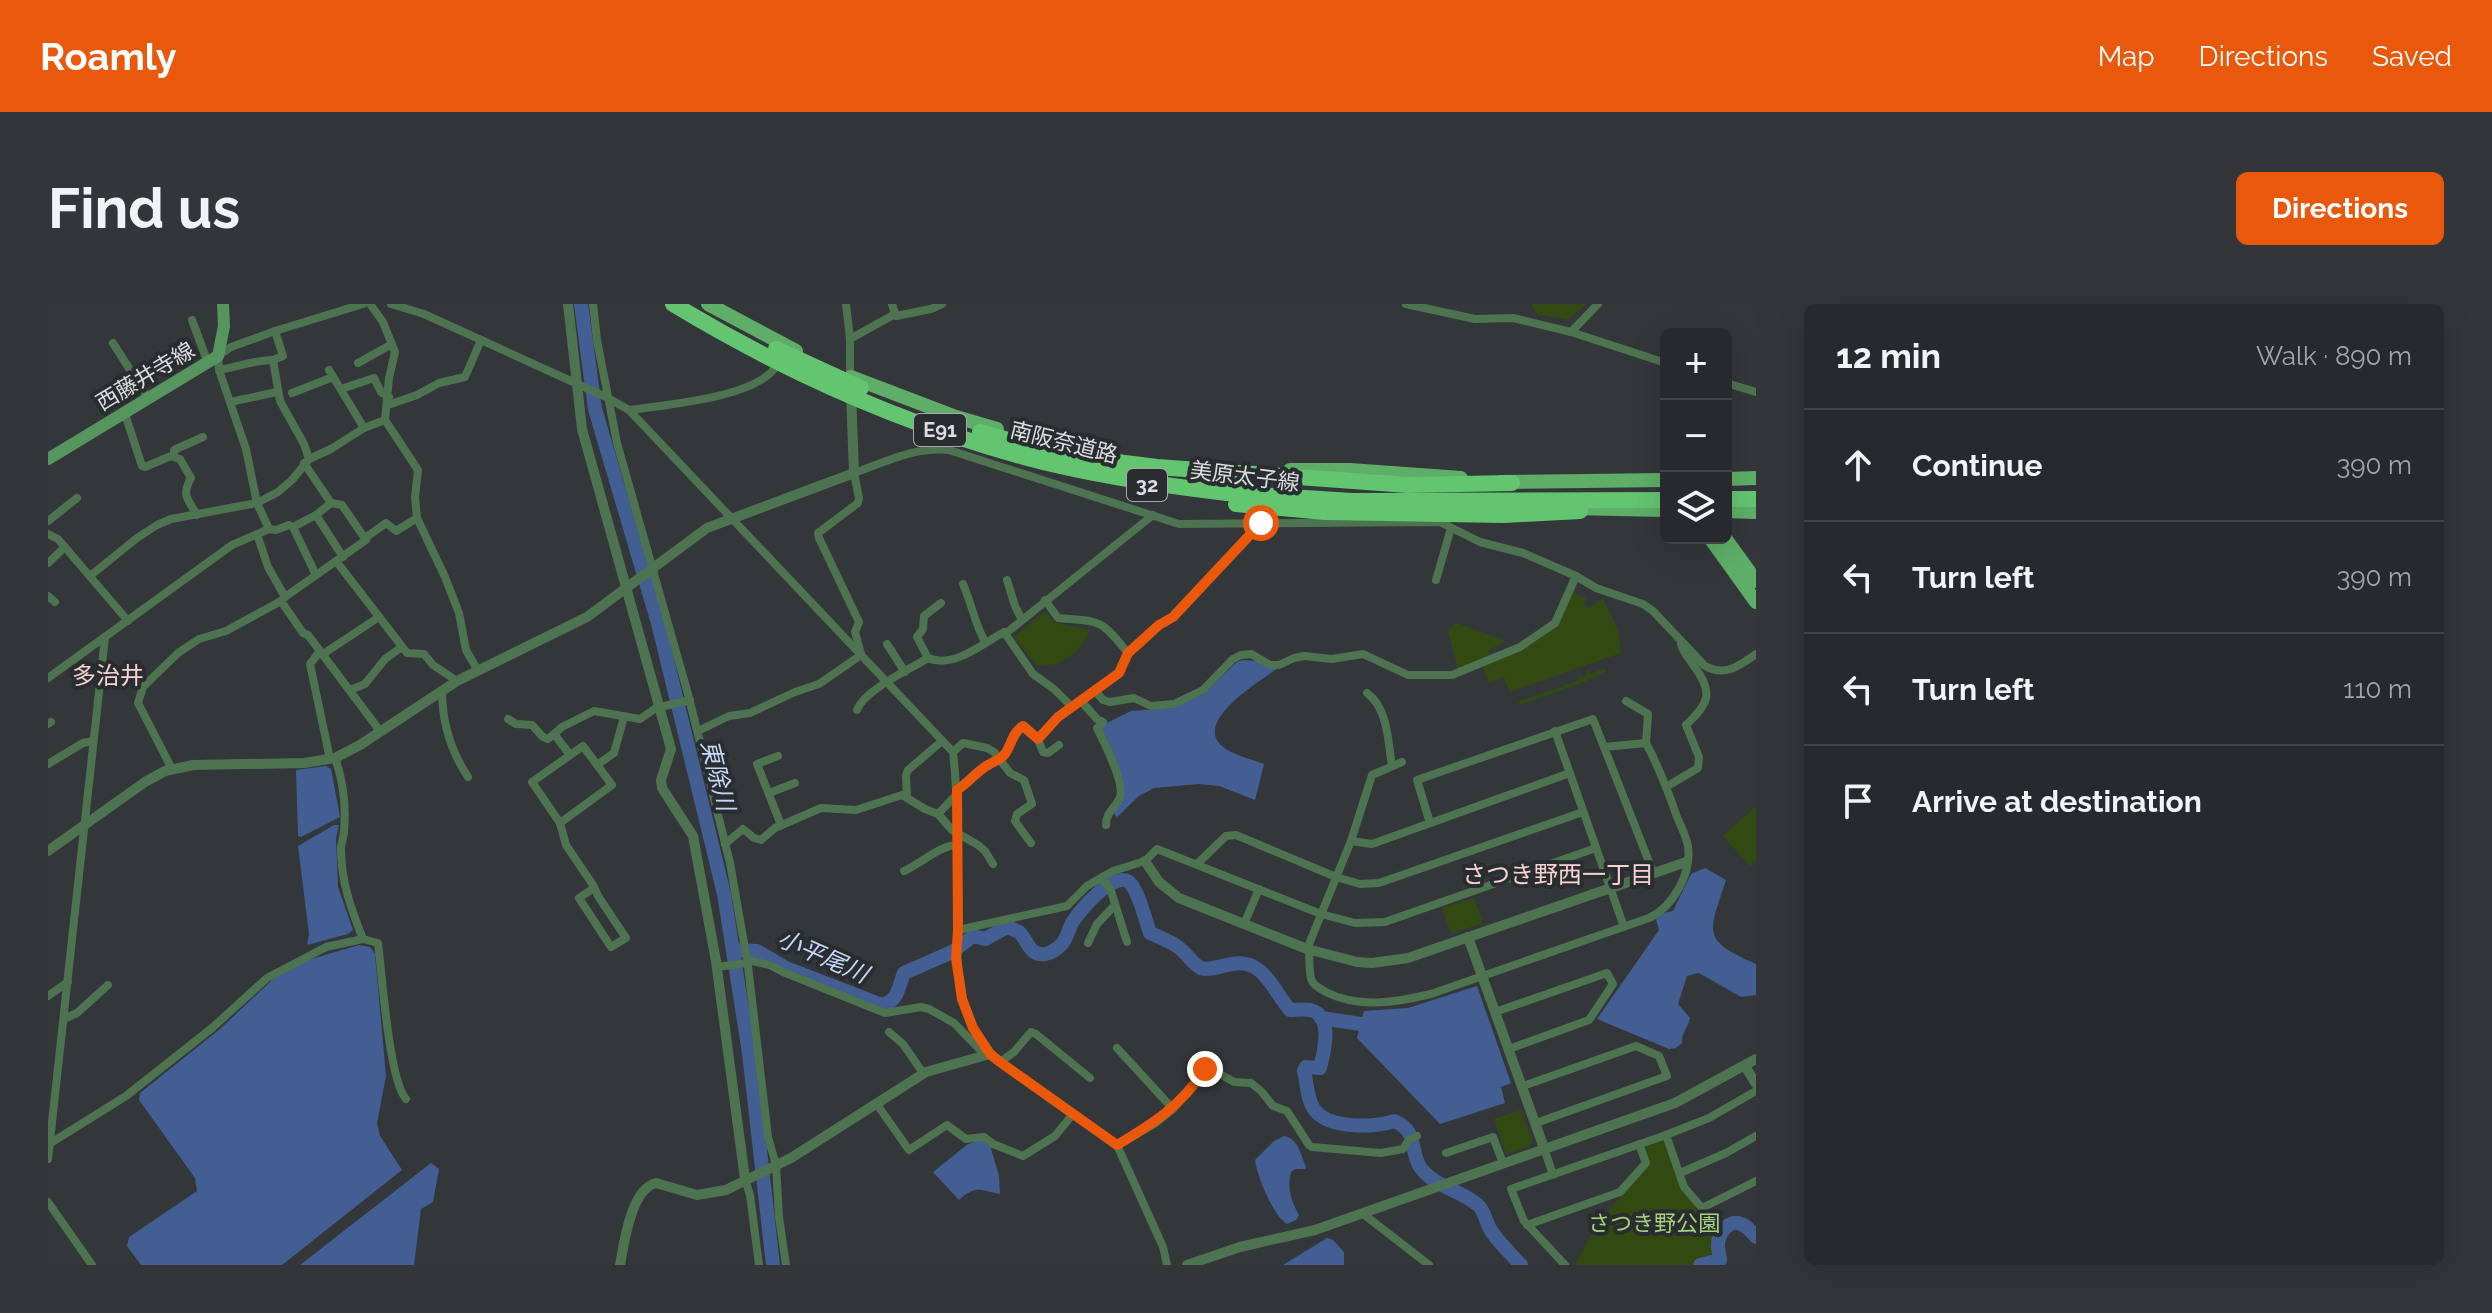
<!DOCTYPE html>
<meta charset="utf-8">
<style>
:root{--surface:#27292c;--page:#333538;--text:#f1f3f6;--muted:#a4a6a9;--line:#434548;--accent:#ea580c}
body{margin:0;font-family:Raleway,"Noto Sans JP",sans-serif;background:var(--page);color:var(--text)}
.controls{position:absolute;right:24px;top:24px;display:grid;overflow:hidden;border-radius:12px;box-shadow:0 8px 32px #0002}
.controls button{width:72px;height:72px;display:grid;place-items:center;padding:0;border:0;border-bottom:2px solid var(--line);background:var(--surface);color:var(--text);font:40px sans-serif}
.stop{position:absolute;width:24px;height:24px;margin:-18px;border:6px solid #ea580c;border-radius:50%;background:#fff}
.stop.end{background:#ea580c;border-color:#fff;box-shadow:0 2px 8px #0008}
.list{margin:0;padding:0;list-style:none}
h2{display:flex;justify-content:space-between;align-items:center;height:104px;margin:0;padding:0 32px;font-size:34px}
h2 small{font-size:26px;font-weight:400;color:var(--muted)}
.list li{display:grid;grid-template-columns:52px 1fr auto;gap:24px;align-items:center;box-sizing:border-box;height:112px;padding:0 32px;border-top:2px solid var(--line)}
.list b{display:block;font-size:30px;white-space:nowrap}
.list em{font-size:26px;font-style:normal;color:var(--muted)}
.icon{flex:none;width:44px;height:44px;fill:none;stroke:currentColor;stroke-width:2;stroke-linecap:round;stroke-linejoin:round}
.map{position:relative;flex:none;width:1708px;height:961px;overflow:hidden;border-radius:12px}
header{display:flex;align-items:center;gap:48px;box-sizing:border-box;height:112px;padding:0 40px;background:var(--accent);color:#fff}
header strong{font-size:38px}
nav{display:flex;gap:44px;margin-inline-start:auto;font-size:28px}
.intro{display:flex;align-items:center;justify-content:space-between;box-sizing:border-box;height:192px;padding:0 48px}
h1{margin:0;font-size:56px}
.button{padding:20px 36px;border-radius:12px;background:var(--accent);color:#fff;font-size:28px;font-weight:700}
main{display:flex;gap:48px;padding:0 48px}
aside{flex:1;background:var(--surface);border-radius:12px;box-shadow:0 8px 32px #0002}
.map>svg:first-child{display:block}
</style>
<header>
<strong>Roamly</strong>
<nav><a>Map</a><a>Directions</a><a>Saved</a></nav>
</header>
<div class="intro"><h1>Find us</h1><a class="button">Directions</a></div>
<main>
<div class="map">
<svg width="1708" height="961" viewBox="0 0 1708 961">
<rect width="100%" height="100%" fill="#34373a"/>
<!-- green -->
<g fill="#324a11">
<path d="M1483,0H1538L1520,16L1489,10Z"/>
<path d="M1523,288L1538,294L1535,301L1541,304L1555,294L1570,326L1573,349L1462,388L1456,374L1441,379L1434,361L1509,321Z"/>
<path d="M997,307L1007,319L1042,326C1032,349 1014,364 988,361L966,333Z"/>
<path d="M1409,319L1457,337L1440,347L1442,352L1410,366L1400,326Z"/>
<path d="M1557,364L1558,367L1536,378L1472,401L1470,398L1529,377L1531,374L1530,371L1537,373L1539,367L1541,366L1543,370Z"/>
<path d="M1708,502V557L1702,562L1675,532Z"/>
<path d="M1426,594L1435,619L1403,630L1394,604Z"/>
<path d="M1473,806L1484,837L1482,842L1458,850L1446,815Z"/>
<path d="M1616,835L1634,886L1665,926L1667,948L1647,961H1527L1550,919L1601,860L1596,841Z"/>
</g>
<!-- water -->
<g fill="#425e93">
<path d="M1195,356L1208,357L1230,364C1212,377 1145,417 1174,442C1184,451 1203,455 1216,460L1207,496L1171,482L1151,480L1106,484L1091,492L1069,513L1064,507L1076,492V486L1051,423L1083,407L1124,404L1156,390L1189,358Z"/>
<path d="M278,462L283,465L292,513L253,533L250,532L248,466Z"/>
<path d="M286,521H291L288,534L290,583L305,626L300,630L259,641L261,630L250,542Z"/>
<path d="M1657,564L1678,576C1661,629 1652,636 1708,660V691L1693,693L1651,669L1639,672L1630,700L1642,714C1640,724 1633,729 1634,739L1628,744L1621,745L1549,715L1611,626L1608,615L1615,609L1625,607L1643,570Z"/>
<path d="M311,641L322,643L327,650L338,772L329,819L332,832L354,866L234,961H93L79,942L81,933L149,887L147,874L91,796L92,789L172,725L226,674L260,656Z"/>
<path d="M1429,682L1463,779L1453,783L1457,799L1392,820L1309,734L1316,707L1360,704Z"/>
<path d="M1236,832C1250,834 1253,851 1258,863L1257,865H1247L1243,868C1239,884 1243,897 1251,911L1248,916L1239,920C1225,912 1209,872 1207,856L1226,837Z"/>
<path d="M933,836L942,841L951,872L952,890C933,887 929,880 911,896L885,868L920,840Z"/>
<path d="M383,859L391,865L385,898L373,905L366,961H252Z"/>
<path d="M1279,934L1285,936L1296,948V961H1231H1235Z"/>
</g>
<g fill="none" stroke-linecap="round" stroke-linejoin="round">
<!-- river -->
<g stroke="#425e93" stroke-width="14">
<path d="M533,0L547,105L610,319L676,590L701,749L725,961"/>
<path d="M685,646L709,647L738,664L834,701C851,697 850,683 856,669L904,648L925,632L937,635L959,623C962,624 969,627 971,628C980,636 981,653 998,650C1003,649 1010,644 1013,641C1019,635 1020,626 1024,619C1031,607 1065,567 1081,578C1090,585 1098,618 1102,629C1111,633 1122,637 1130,643C1139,649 1144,660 1153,664C1162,667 1175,661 1184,660C1216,654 1225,687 1242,706C1248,706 1256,705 1262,706C1286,711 1276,748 1272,764L1258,763L1256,767C1259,779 1259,795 1266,805C1279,825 1327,824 1346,817C1370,826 1362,847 1372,863C1386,883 1413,886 1430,901C1437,907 1438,920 1444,928C1452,940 1463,950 1473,961"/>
<path d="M1273,714L1313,720"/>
<path d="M1652,961L1672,956C1672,951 1670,947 1670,943C1669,931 1681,914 1693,920C1699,922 1704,928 1708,933"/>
</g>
<!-- minor -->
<g stroke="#4e7351" stroke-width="8">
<path d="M322,0L335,18L347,48L341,74L337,116L370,166L367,193L369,214L397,273L411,309L418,346L430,367"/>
<path d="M343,0L376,10L558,93L581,106L905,448C910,493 910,539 910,584C910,646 900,712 952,758L1069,841L1115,943L1119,961"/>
<path d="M545,0L549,36L569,139L640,390L682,559L700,662L720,833L728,861L731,913L738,961"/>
<path d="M798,0L802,35V73"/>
<path d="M1358,0L1427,15L1465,14L1523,28L1618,59"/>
<path d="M847,10L848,12L883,5L894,0"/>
<path d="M144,16L160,59"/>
<path d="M1523,28L1550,0"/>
<path d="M802,35L847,10L844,0"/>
<path d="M65,39L100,94"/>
<path d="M225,56L235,52L227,27"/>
<path d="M310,59L344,40"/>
<path d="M171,66C189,63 207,56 225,56L232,97L256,140L261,155"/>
<path d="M281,66L316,124"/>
<path d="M1678,79L1708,88"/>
<path d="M293,85L326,74L333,88L341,93"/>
<path d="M244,89L285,73"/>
<path d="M182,98L229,88"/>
<path d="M340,101L369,91L391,79L417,73L433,36"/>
<path d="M581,106C617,101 705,94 727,64"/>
<path d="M76,107L94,162L97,163L123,152L132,155L143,174C133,192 140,195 149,211"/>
<path d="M126,152V146L155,133"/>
<path d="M256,159L283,199L294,201L318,236L288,257L359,349L376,350L385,361L409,377"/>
<path d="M283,199L268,211L295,253"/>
<path d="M0,217L29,194"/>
<path d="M245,223L268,211"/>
<path d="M221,225L228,226L241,221L245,223L268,271"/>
<path d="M0,230L10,235L80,317"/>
<path d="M209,230L220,263L237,293L233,297L255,329L260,331L272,347L262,360L282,455"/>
<path d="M317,234L338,219L348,227L369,214"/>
<path d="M0,259L17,243"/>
<path d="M42,272L89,234L109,221L123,215L209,199L230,188L244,176L261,155L283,145L316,124L337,116"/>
<path d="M959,276L967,302L974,316"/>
<path d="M1388,276L1403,224"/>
<path d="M915,280C924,301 927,320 937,338"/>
<path d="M0,292L7,298"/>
<path d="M237,293L288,257"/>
<path d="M997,296L1010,314C1053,318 1052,314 1080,349"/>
<path d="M893,299L876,312L875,325L869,333L880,354C905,365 934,340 956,328L985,370L1006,385L1024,403"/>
<path d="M957,330L1105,211"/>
<path d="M839,340L857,368"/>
<path d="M272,347L332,427"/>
<path d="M275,350L331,313"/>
<path d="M813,350L807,328L811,318L771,234L770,229L810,199L811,194L806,169C837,158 868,142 901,146L1131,220L1392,218L1432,238L1475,249L1528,272L1548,284L1595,300L1605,307L1657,362C1677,373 1691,362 1708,350"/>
<path d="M0,374L184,241L221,225L209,199L198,145L171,66L170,52L183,43L227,27L315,0"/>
<path d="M302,386L317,380L337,355L354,343"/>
<path d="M394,386C394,417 402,446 420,473"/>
<path d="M1048,388L1055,396L1062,398L1086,394L1103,402L1126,400L1155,386L1185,355L1193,351L1203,350L1222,361H1231L1246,354L1256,352L1284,355L1315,350L1360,371H1404L1472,343L1507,319L1528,272"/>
<path d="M1319,389C1340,404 1340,438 1344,462"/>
<path d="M1033,397L1049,415L1055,418L1049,424C1056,438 1077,479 1072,493C1068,504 1058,507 1058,521"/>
<path d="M1578,397L1600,410L1598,439"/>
<path d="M809,406C816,386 861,366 880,354"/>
<path d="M460,415L468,420L484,421L495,433L500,435L514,423L546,407L592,415L608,404L642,396"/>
<path d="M0,420L3,418"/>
<path d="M650,427L681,412L702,409L747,388L771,380L813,351"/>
<path d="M1507,427L1576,623"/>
<path d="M507,431L522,451"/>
<path d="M1011,441L1000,449L995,448L990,435L1010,413L1071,369L1080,349L1111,321L1125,313L1213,220"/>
<path d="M535,442L564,481L512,519L484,478Z"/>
<path d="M905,448L915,439L939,444L946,448L962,469L976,476L984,500L969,510L967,517L983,539"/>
<path d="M730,452L709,460L733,521"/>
<path d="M287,454C295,476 298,503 296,527C296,533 293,539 293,545C293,577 303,605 315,635L330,639C334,670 341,776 358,795"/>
<path d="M0,460L35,439L45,437"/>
<path d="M549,461L566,449L576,413"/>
<path d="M124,465L90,399L95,383L130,349L151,335L178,327L233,297"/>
<path d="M1618,483L1650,464L1651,453L1638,421C1661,399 1666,389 1646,362C1641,354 1635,349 1633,340"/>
<path d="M909,486C920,479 929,467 940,461C947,457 952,456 957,450C964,440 964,429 975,422L990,435"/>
<path d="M721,489L747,479"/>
<path d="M859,493L858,471L860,466L894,437"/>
<path d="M890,510L909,490"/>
<path d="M512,519L518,541L545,581L550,592L578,634L563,643L531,594L546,584"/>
<path d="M1382,519L1369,476L1545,415L1605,568"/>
<path d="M1303,537L1324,540L1522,469"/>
<path d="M677,540L695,525L706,534L713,536L727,524L773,504L808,506L854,491L877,505L890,510L904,526L930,541L937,547L945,560"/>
<path d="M1149,560L1178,532L1188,531L1288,573L1312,580L1331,579L1535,508"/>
<path d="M856,567C874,559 892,541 910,541"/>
<path d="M1054,573L1063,587L1079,638"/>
<path d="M1196,620L1211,585"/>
<path d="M910,626L1019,602L1039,582L1065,567L1097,557L1109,545L1273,610L1307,619L1337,618L1548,544"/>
<path d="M1040,639L1049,620L1067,601"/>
<path d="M1259,645L1303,537L1324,471L1354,458"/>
<path d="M1261,645C1262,654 1260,669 1264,677C1266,682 1273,685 1278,688C1310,705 1350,698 1383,690L1601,614C1625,603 1644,569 1640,542C1638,532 1633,522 1629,513C1620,487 1611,463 1598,439L1556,443"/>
<path d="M699,656L722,661L735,668L837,709L873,703L881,705L906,719L937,751"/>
<path d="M669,663L699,659"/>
<path d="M0,692L20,678"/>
<path d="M1447,708L1559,669L1565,680L1541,716L1461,745"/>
<path d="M16,715L29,709L60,681"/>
<path d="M841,728L855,740L875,769"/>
<path d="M1069,744L1125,805"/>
<path d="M952,758L966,748L983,728L988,730L1042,774"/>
<path d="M1475,782L1588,742L1611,752L1619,772L1488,819"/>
<path d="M828,799L861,846L899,821L918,835L936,833L945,840L975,852L1007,832L1025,810"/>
<path d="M1618,831L1636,883L1654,904L1708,877"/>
<path d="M1,840L78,792L164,724L219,674L278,643L315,635"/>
<path d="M1069,841L1108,819L1125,805L1160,763L1186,778L1203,779L1213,787L1225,802L1239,807L1261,841L1264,843L1333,849L1355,845L1361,836L1369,832"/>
<path d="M1496,844L1505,871"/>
<path d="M1398,849L1445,833L1455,859"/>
<path d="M0,855L57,333"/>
<path d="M1632,869L1678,849L1708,832"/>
<path d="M697,875L702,891L711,961"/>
<path d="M0,898L44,961"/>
<path d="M1314,909L1381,961"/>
<path d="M1479,921L1572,888L1598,859L1591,840"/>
<path d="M1517,961L1476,917L1463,885L1618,831L1661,814L1708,787"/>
</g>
<!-- tertiary -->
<g stroke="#4e7351" stroke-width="10">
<path d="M520,0L534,125L623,445L613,476L614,484L645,532L668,657L697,875"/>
<path d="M0,547L97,478L117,467L145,461L256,459L287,454L312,441L409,377L539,313L659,224L806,169L803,88"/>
<path d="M1097,557L1111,578L1131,594L1259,645L1309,658L1324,659L1360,654L1638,558"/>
<path d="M1420,633L1496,844"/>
<path d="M1697,762L1708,780"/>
<path d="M572,961C576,939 583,885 608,879L649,891L678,886L743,854L878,768L942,750"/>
<path d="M1139,961L1192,943L1267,926L1627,799L1708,755"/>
</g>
<!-- secondary -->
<path stroke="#57955e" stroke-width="12" d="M0,155L170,52L176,22L175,0"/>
<!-- primary -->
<g stroke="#5eae68" stroke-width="14">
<path d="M660,0L748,47"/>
<path d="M803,73L908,113L949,125"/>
<path d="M980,134L1054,149"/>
<path d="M1242,166H1302L1413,174"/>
<path d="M1678,175L1708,174"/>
<path d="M1453,178L1618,176"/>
<path d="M1522,204L1618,206"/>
<path d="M1678,207L1708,208"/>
<path d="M1662,234L1708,298"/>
<path d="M1677,234L1708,277"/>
</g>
<!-- motorway -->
<g stroke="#63c570" stroke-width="16">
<path d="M1013,151L1109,163L1360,181L1464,179"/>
<path d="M1179,189L1304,197L1618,196"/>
<path d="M1678,195H1708"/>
<path d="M1188,200L1277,208L1456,211L1532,207"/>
</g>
<!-- motorway-bridge -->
<g stroke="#63c570" stroke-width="16">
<path d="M625,0C734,66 852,119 976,153C1042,171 1111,181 1179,189"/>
<path d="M728,45L813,84"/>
<path d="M932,128L1010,150"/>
</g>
</g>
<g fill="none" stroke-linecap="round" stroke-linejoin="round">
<!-- route -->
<path stroke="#ea580c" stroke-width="10" d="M1157,765C1133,802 1106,819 1069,841L952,758L942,750L925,724L914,695L908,654L910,626L909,486C920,479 929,467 940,461C947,457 952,456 957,450C964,440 964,429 975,422L990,435L1010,413L1071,369L1080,349L1111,321L1125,313L1213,219"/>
</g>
<g text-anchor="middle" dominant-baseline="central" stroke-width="8" stroke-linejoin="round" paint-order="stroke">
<!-- shield labels -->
<g fill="#2a2d2f" stroke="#a6a8aa" stroke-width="2">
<rect x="866" y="110" width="52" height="32" rx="6"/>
<rect x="1079" y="165" width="40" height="32" rx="6"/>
</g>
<g font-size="20" font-weight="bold" fill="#dbddde">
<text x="892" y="126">E91</text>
<text x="1099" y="181">32</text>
</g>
<!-- street labels -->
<g font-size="22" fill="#dbddde" stroke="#2a2d2f">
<text transform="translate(97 72) rotate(-31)">西藤井寺線</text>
<text transform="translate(1016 138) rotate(14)">南阪奈道路</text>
<text transform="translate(1197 172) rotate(7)">美原太子線</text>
</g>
<!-- park labels -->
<g font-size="22" fill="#a8d17b" stroke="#2a2d2f">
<text x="1606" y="919">さつき野公園</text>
</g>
<!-- neighbourhood labels -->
<g font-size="24" fill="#f6d2d4" stroke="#2a2d2f">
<text x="60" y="371">多治井</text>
<text x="1510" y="570">さつき野西一丁目</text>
</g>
<!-- water labels -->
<g font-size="24" font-style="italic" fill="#c6d8f8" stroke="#2a2d2f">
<text transform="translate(670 471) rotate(76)">東除川</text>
<text transform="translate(775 652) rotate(24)">小平尾川</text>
</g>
</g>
</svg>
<div class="controls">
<button>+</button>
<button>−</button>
<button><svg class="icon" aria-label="layers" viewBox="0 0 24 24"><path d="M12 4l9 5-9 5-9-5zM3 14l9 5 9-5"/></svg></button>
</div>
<div class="stop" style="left:1213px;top:219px"></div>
<div class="stop end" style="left:1157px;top:765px"></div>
</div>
<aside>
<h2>12 min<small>Walk · 890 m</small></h2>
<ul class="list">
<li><svg class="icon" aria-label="ahead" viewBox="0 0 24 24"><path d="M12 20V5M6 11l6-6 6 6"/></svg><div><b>Continue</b></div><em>390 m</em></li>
<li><svg class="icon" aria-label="left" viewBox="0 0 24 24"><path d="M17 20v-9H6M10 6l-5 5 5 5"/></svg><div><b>Turn left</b></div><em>390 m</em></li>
<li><svg class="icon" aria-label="left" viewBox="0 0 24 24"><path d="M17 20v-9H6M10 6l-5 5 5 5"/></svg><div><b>Turn left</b></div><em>110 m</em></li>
<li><svg class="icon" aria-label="arrive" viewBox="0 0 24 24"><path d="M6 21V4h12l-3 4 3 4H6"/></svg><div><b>Arrive at destination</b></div></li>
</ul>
</aside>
</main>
